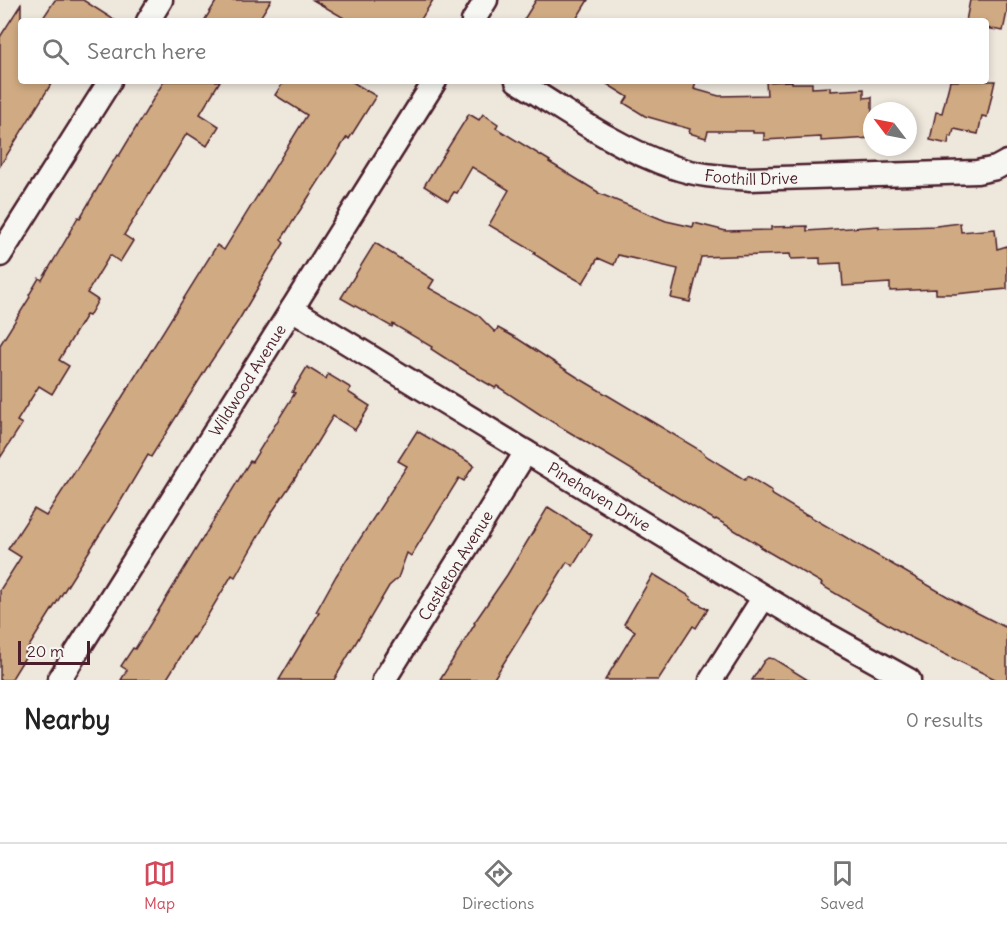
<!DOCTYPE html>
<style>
:root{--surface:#fff;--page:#f2f2f2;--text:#222;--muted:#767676;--line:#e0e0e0;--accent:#d1495b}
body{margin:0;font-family:Delius,sans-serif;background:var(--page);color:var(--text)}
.compass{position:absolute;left:863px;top:102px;width:54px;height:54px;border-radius:50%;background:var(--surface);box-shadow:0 3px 9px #0003;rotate:302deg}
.scale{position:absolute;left:18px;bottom:15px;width:72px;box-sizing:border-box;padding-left:6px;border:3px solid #4a1f2b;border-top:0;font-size:16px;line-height:21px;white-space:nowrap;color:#4a1f2b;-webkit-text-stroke:4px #f6f6f2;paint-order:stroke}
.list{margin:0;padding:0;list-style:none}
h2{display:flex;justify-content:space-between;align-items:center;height:78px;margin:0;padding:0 24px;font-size:26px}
h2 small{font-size:20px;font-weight:400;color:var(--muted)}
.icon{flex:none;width:33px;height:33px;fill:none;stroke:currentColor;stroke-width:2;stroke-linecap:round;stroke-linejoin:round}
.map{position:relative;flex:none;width:1007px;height:680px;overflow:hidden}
.search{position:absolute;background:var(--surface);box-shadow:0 3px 9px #0003;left:18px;right:18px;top:18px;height:66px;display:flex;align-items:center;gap:15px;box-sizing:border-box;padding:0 21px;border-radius:6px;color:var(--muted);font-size:22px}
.sheet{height:162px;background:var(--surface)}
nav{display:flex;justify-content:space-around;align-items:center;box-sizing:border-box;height:84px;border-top:2px solid var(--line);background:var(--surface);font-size:16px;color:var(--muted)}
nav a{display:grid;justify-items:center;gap:3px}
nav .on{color:var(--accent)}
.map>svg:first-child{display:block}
</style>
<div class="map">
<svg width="1007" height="680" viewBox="0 0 1007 680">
<rect width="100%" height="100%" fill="#eee7dc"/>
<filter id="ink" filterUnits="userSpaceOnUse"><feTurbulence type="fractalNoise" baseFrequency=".0167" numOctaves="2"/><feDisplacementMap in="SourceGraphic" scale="12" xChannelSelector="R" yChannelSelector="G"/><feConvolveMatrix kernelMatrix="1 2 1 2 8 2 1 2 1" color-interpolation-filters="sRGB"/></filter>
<g filter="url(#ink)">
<!-- building -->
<g fill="#d0aa82" stroke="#4a1f2b" stroke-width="1.5">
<path d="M55,0H83L116,21H41Z"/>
<path d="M217,0H271L258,21H204Z"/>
<path d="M313,0H433L420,21H349Z"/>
<path d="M536,0H588L575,21H523Z"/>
<path d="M970,0H1007V12L1003,31L986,28V21H966Z"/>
<path d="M21,4V81H53L0,166V37Z"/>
<path d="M164,81H220L200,114L219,126L207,146L187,133L124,235L133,241L120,262L110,255L87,293L98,300L89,316L86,315L59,360L69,366L52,394L39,386L17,421L22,424L0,458V345L30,297L29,295L39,278L42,280L70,233H69L78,217L80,218L117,155L119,156Z"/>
<path d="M284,81H351L376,96L349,139L347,137L281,240L284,243L259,283L260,284L240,318L208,366L151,457L148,455L119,504L38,632L25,653L27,654L11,680H0V590L21,557L8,549L34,509L46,516L98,436L217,245L224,250L307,115L275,95Z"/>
<path d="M602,81H696L694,89L719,96L767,95L766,82L792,81V83H812V88L830,87V91L864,89V98L872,97V138L821,141V137L764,140V133H753V131H708L706,138L689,133L690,129L645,116L624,103L628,97Z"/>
<path d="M950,81H995L987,117L982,116L978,134L954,129L952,137L949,136L948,144L930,140L936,112L942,113Z"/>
<path d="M469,114L479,120L483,114L498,124L496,128L550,161L549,162L598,192V193L666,221L693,227L694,223L726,231L771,230V227L807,226V231L879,226V228L936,226L960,223L961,232L995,229L997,249L1007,246V289L955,294H936V289L890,291V283L843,286L841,263L820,264V258L791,259L790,254L701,257L690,302L671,298L678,269L618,255L614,265L598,258L583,283L561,271L534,254L535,252L489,225L509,190L472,167L457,193L454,192L448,201L424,186Z"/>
<path d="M375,243L434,280L429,288L478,315L495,332L498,328L518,339L577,377L698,449L708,457L745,480L748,476L772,491L771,494L806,515V514L964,606L1007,628V680H997L906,635L821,585L822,583L760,547L761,546L716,519L715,520L541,415L497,386L495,388L462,369L431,349L432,347L393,324L392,327L341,298Z"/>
<path d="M307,367L326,379L328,374L351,388L348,392L370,406L355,430L333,416L294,480L272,512L235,577L232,575L194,638L193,637L166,680H121L127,670L121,666L133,648L135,649L250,461L252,462L295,393L292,392Z"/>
<path d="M417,431L474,465L464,481L459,478L411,556L407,553L398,578L389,586L334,680H279L319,613L316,612L336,576L407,466L398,461Z"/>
<path d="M548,507L592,535L573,566L567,562L493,680H440L475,624L474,623L507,575Z"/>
<path d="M653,574L691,597L690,599L708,609L696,628L693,626L658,680H605L635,631L624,624Z"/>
<path d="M768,658L774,659L808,680H752L764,661Z"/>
</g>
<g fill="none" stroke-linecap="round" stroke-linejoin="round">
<!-- street casing -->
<g stroke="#4a1f2b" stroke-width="27">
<g id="street">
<path d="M148,21L161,0"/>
<path d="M473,21L486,0"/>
<path id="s1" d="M517,81C567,112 617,148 673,167C698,176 724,177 750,179L977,172L996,168L1007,162"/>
<path d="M0,255L110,81"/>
<path id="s2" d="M292,309L764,597L821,631L909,680"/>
<path id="s3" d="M59,680L435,81"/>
<path id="s4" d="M384,680L526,452"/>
<path d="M711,680L764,597"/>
</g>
</g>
<!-- street -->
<use href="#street" stroke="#f6f6f2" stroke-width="22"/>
</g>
</g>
<g text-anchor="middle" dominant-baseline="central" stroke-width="6" stroke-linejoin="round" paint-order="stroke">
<!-- street labels -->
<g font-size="16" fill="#4a1f2b" stroke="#f6f6f2">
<text stroke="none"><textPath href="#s1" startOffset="258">Foothill Drive</textPath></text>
<text stroke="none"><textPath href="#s3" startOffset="354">Wildwood Avenue</textPath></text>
<text stroke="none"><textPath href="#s2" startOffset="360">Pinehaven Drive</textPath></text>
<text stroke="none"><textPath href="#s4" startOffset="135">Castleton Avenue</textPath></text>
</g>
</g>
</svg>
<svg class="compass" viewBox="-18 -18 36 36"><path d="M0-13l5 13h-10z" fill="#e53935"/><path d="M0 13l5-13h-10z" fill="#767676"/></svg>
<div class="scale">20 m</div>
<div class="search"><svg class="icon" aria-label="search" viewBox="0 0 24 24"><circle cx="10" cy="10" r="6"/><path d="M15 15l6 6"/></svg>Search here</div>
</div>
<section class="sheet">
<h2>Nearby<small>0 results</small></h2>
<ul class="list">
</ul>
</section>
<nav>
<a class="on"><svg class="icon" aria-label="map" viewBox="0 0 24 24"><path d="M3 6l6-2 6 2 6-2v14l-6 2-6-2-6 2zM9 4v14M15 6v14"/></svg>Map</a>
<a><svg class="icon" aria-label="directions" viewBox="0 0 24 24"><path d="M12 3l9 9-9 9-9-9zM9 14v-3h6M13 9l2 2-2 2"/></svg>Directions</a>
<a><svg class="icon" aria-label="saved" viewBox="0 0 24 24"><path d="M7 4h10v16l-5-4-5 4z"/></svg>Saved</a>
</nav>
